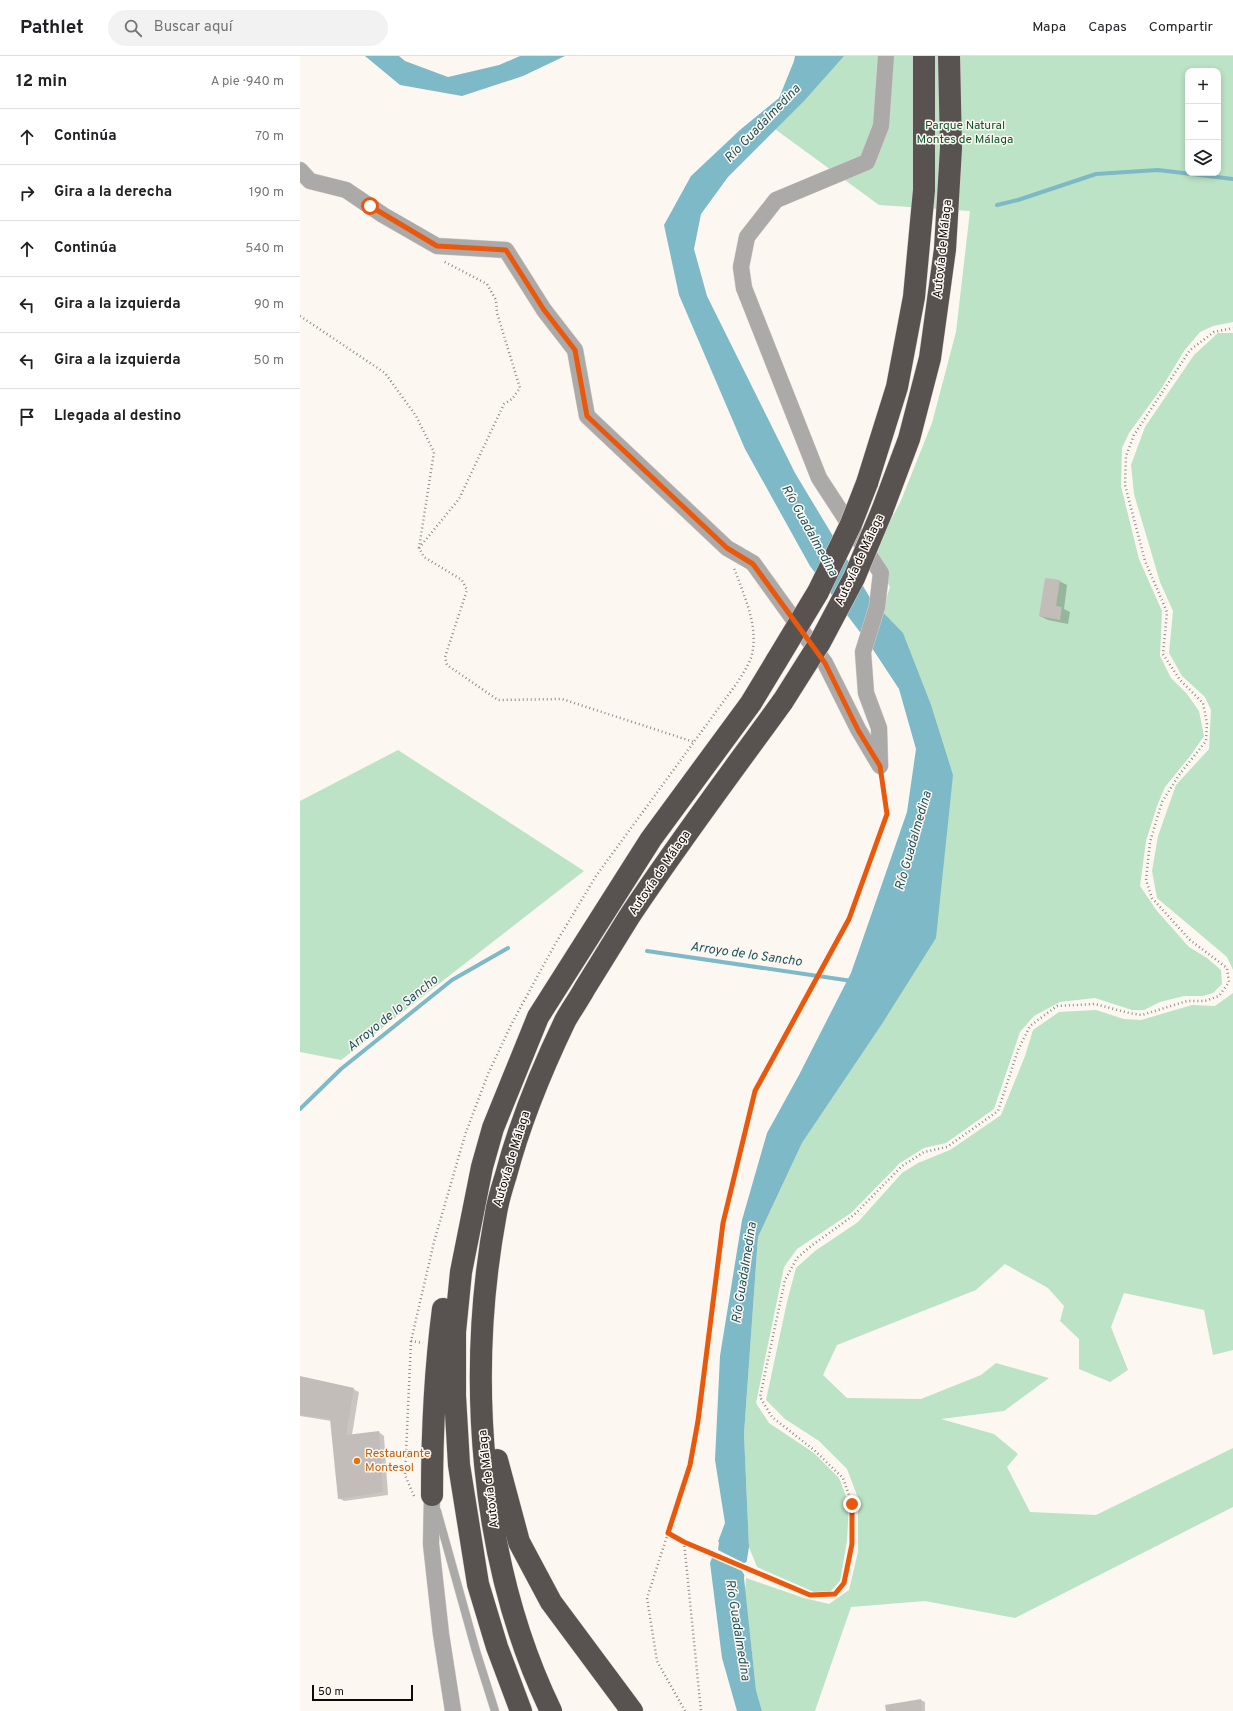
<!DOCTYPE html>
<html lang="es">
<meta charset="utf-8">
<style>
:root{--surface:#fff;--page:#f2f2f2;--text:#202124;--muted:#757577;--line:#e0e0e0}
body{margin:0;font-family:Overpass,sans-serif;background:var(--page);color:var(--text)}
.controls{position:absolute;right:12px;top:12px;display:grid;overflow:hidden;border-radius:8px;box-shadow:0 2px 6px #0003}
.controls button{width:36px;height:36px;display:grid;place-items:center;padding:0;border:0;border-bottom:1px solid var(--line);background:var(--surface);color:var(--text);font:20px sans-serif}
.scale{position:absolute;left:12px;bottom:10px;width:101px;box-sizing:border-box;padding-left:4px;border:2px solid #0d0b0a;border-top:0;font-size:11px;line-height:14px;white-space:nowrap;color:#0d0b0a;-webkit-text-stroke:3px #fdf7f2;paint-order:stroke}
.stop{position:absolute;width:12px;height:12px;margin:-9px;border:3px solid #ea580c;border-radius:50%;background:#fff}
.stop.end{background:#ea580c;border-color:#fff;box-shadow:0 1px 4px #0008}
.list{margin:0;padding:0;list-style:none}
h2{display:flex;justify-content:space-between;align-items:center;height:52px;margin:0;padding:0 16px;font-size:17px}
h2 small{font-size:13px;font-weight:400;color:var(--muted)}
.list li{display:grid;grid-template-columns:26px 1fr auto;gap:12px;align-items:center;box-sizing:border-box;height:56px;padding:0 16px;border-top:1px solid var(--line)}
.list b{display:block;font-size:15px;white-space:nowrap}
.list em{font-size:13px;font-style:normal;color:var(--muted)}
.icon{flex:none;width:22px;height:22px;fill:none;stroke:currentColor;stroke-width:2;stroke-linecap:round;stroke-linejoin:round}
.map{position:relative;flex:none;width:933px;height:1655px;overflow:hidden}
header{display:flex;align-items:center;gap:24px;box-sizing:border-box;height:56px;padding:0 20px;background:var(--surface);border-bottom:1px solid var(--line)}
header strong{font-size:19px}
nav{display:flex;gap:22px;margin-inline-start:auto;font-size:14px}
.search{width:280px;height:36px;background:var(--page);display:flex;align-items:center;gap:10px;box-sizing:border-box;padding:0 14px;border-radius:22px;color:var(--muted);font-size:15px}
main{display:flex}
aside{flex:1;background:var(--surface)}
.map>svg:first-child{display:block}
</style>
<header>
<strong>Pathlet</strong>
<div class="search"><svg class="icon" aria-label="search" viewBox="0 0 24 24"><circle cx="10" cy="10" r="6"/><path d="M15 15l6 6"/></svg>Buscar aquí</div>
<nav><a>Mapa</a><a>Capas</a><a>Compartir</a></nav>
</header>
<main>
<aside>
<h2>12 min<small>A pie · 940 m</small></h2>
<ul class="list">
<li><svg class="icon" aria-label="ahead" viewBox="0 0 24 24"><path d="M12 20V5M6 11l6-6 6 6"/></svg><div><b>Continúa</b></div><em>70 m</em></li>
<li><svg class="icon" aria-label="right" viewBox="0 0 24 24"><path d="M7 20v-9h11M14 6l5 5-5 5"/></svg><div><b>Gira a la derecha</b></div><em>190 m</em></li>
<li><svg class="icon" aria-label="ahead" viewBox="0 0 24 24"><path d="M12 20V5M6 11l6-6 6 6"/></svg><div><b>Continúa</b></div><em>540 m</em></li>
<li><svg class="icon" aria-label="left" viewBox="0 0 24 24"><path d="M17 20v-9H6M10 6l-5 5 5 5"/></svg><div><b>Gira a la izquierda</b></div><em>90 m</em></li>
<li><svg class="icon" aria-label="left" viewBox="0 0 24 24"><path d="M17 20v-9H6M10 6l-5 5 5 5"/></svg><div><b>Gira a la izquierda</b></div><em>50 m</em></li>
<li><svg class="icon" aria-label="arrive" viewBox="0 0 24 24"><path d="M6 21V4h12l-3 4 3 4H6"/></svg><div><b>Llegada al destino</b></div></li>
</ul>
</aside>
<div class="map">
<svg width="933" height="1655" viewBox="0 0 933 1655">
<rect width="100%" height="100%" fill="#fdf7f2"/>
<!-- green -->
<g fill="#bce3c5" fill-rule="evenodd">
<path d="M519,0H933V266L913,270L900,276L884,295L861,333L829,377L822,392L821,430L839,503L862,555L860,600L871,622L887,638L899,655L904,680L891,699L865,731L857,750L846,785L840,830L857,855L889,891L907,902L921,914L922,928L913,937L903,940H884L860,946L844,954H832L795,942L760,946L734,960L720,976L694,1053L646,1087L624,1092L600,1107L551,1157L497,1193L484,1211L456,1347L469,1367L514,1397L539,1422L549,1448L547,1485L540,1525L531,1535L514,1536L457,1511L449,1491L444,1378L458,1181L502,1087L580,971L653,719L582,556L590,531L575,502L589,467L600,447L632,367L656,276L670,155L579,149L468,68ZM888,15H918V117H888Z"/>
<path d="M918,277H933V914L927,901L857,842L852,815L858,780L876,729L909,693L911,654L905,641L882,620L869,597L873,555L860,526L834,438L831,409L845,371L894,299Z"/>
<path d="M98,694L284,815L41,1004L0,996V745Z"/>
<path d="M933,937V1294L913,1299L904,1254L824,1237L811,1271L828,1314L810,1326L779,1313V1283L760,1265L764,1250L748,1232L705,1208L676,1234L537,1289L523,1319L547,1342L621,1343L681,1319L696,1307L749,1322L704,1355L641,1363L694,1378L718,1398L707,1411L730,1456L796,1459L933,1392V1451L715,1562L625,1545L551,1551L515,1655H462L456,1634L445,1535L446,1522L504,1542L529,1548L549,1534L558,1496V1442L547,1413L519,1385L485,1363L466,1344L487,1246L496,1212L515,1195L558,1166L602,1117L618,1107L650,1094L701,1059L725,1000L733,974L759,956L796,954L824,963L841,964L892,949L915,950Z"/>
</g>
<!-- water -->
<g fill="#7db9c6">
<path d="M65,0H99L105,5L148,21L199,9L220,0H265L223,20L162,40L100,29Z"/>
<path d="M495,0H544L504,45L428,121L401,158L394,193L407,240L495,417L572,545L603,577L631,649L653,719L636,882L580,971L502,1087L458,1181L444,1378L449,1491L444,1522L456,1634L462,1655H437L422,1602L410,1507L425,1467L415,1404L420,1300L442,1164L467,1077L499,1019L551,917L607,756L616,693L599,633L572,592L510,510L445,393L379,239L364,169L391,120L441,73L479,42L494,5Z"/>
</g>
<!-- pier -->
<path fill="#fdf7f2" d="M416,1485L419,1486L418,1494L444,1507L449,1505L446,1522L442,1515L410,1501Z"/>
<!-- shadow -->
<g fill="#0003">
<path d="M759,525L767,529L764,553L770,556L768,568L748,564L740,560Z"/>
<path d="M0,1321L53,1333L59,1336L52,1379L79,1376L84,1380L88,1439L44,1445L39,1442L31,1365L0,1360Z"/>
<path d="M621,1644L625,1646V1655H604Z"/>
</g>
<g fill="none" stroke-linecap="round" stroke-linejoin="round">
<!-- stream -->
<g stroke="#7db9c6" stroke-width="4">
<path d="M697,149L718,144L796,118L858,114L933,123"/>
<path d="M347,895L552,925"/>
<path d="M0,1053L41,1013L152,924L208,892"/>
</g>
</g>
<!-- building -->
<g fill="#c3bdb9">
<path d="M745,522L760,524L756,550L762,551L760,564L739,560Z"/>
<path d="M0,1320L54,1332L46,1379L79,1375L83,1436L38,1443L30,1363L0,1359Z"/>
<path d="M621,1643L622,1655H586L585,1649Z"/>
</g>
<g fill="none" stroke-linecap="round" stroke-linejoin="round">
<!-- lane casing -->
<g stroke="#d7d1cd" stroke-width="9">
<path id="lane" d="M137,1455L176,1595L195,1655"/>
</g>
<!-- street casing -->
<g stroke="#d7d1cd" stroke-width="17">
<g id="street">
<path d="M0,114L10,125L46,134L83,159L137,190L206,194L244,254L275,294L287,360L427,492L453,507L525,607L558,673L580,710"/>
<path d="M580,709L579,672L566,637L563,596L577,551L581,517L519,422L444,232L441,211L447,181L476,144L567,106L581,70L586,0"/>
<path d="M132,1439L131,1488L141,1578L153,1655"/>
</g>
</g>
<!-- highway casing -->
<g stroke="#d7d1cd" stroke-width="23">
<g id="highway">
<path d="M567,427L597,331L614,241L624,134V0"/>
<path d="M582,455L609,383L630,302L645,193L651,92L649,0"/>
<path d="M197,1404L219,1486L251,1546L332,1655"/>
<path d="M132,1439C132,1377 135,1314 143,1253"/>
<path d="M221,1655L197,1591L178,1528L159,1409L155,1340V1276L161,1216L182,1111L193,1072L238,961L351,783L451,647L477,604"/>
<path d="M251,1655C179,1506 166,1318 196,1157C198,1144 202,1132 206,1119C220,1066 241,1015 265,965C271,954 279,943 285,932C300,908 314,885 329,861C378,787 431,717 483,645"/>
</g>
</g>
<!-- path -->
<g stroke="#918d8a" stroke-width="2.5" stroke-dasharray="1 3" stroke-linecap="butt">
<path d="M0,260L85,317L116,360L134,396L119,492L124,501L162,524L167,534L145,601L147,609L198,644L262,643L394,686"/>
<path d="M119,492L159,443L204,348L212,343L220,332L197,257L196,244L187,228L143,205"/>
<path d="M111,1285L123,1287"/>
<path d="M114,1440L105,1419L111,1285L134,1186L165,1079L188,1018L212,967L254,890L296,820L437,627C442,619 448,610 451,602C460,572 444,540 434,512"/>
<path d="M368,1477L384,1486L409,1495L510,1539L535,1538L544,1527L552,1488V1448L543,1422L514,1394L472,1361L460,1341L485,1224L497,1202L511,1190L554,1159L602,1110L624,1096L647,1091L698,1055L718,994L730,970L757,950L795,948L829,957L842,959L887,945H905L919,940L929,926L927,912L890,884L852,842L846,824L850,786L862,746L879,719L906,685L907,668L903,647L880,624L863,598L867,556L845,505L825,429L826,400L834,379L890,294L914,276L933,272"/>
<path d="M384,1486L401,1655"/>
<path d="M385,1655L357,1605L347,1542L390,1409L398,1365L423,1167L455,1035L549,863L587,758L582,723"/>
</g>
<!-- lane -->
<use href="#lane" stroke="#aca9a9" stroke-width="8"/>
<!-- street -->
<use href="#street" stroke="#aca9a9" stroke-width="16"/>
<!-- highway -->
<use href="#highway" stroke="#585251" stroke-width="22"/>
<!-- highway-bridge casing -->
<g stroke="#d7d1cd" stroke-width="23" stroke-linecap="butt">
<g id="highway-bridge">
<path d="M477,604L518,536L551,468L567,427"/>
<path d="M483,645L519,588L554,522L582,455"/>
</g>
</g>
<!-- highway-bridge -->
<use href="#highway-bridge" stroke="#585251" stroke-width="22"/>
</g>
<g fill="none" stroke-linecap="round" stroke-linejoin="round">
<!-- route -->
<path stroke="#ea580c" stroke-width="5" d="M70,150L137,190L206,194L244,254L275,294L287,360L427,492L453,508L525,607L558,674L580,710L587,758L549,863L455,1035L423,1167L398,1365L390,1409L368,1477L384,1486L510,1539L535,1538L544,1527L552,1488V1448"/>
</g>
<!-- markers -->
<circle fill="#e8710a" stroke="#fdf7f2" stroke-width="1.5" cx="57" cy="1405" r="4"/>
<g text-anchor="middle" dominant-baseline="central" stroke-width="3" stroke-linejoin="round" paint-order="stroke">
<!-- park labels -->
<g font-size="12" fill="#0f552c" stroke="#fdf7f2">
<text x="665" y="70">Parque Natural<tspan x="665" dy="14">Montes de Málaga</tspan></text>
</g>
<!-- street labels -->
<g font-size="12" fill="#0d0b0a" stroke="#fdf7f2">
<text transform="translate(643 193) rotate(-84)">Autovía de Málaga</text>
<text transform="translate(560 504) rotate(-65)">Autovía de Málaga</text>
<text transform="translate(360 817) rotate(-56)">Autovía de Málaga</text>
<text transform="translate(212 1103) rotate(-73)">Autovía de Málaga</text>
<text transform="translate(189 1423) rotate(-97)">Autovía de Málaga</text>
</g>
<!-- food labels -->
<g font-size="12" fill="#c56008" stroke="#fdf7f2" text-anchor="start">
<text x="65" y="1398">Restaurante<tspan x="65" dy="14">Montesol</tspan></text>
</g>
<!-- water labels -->
<g font-size="13" font-style="italic" fill="#1d525b" stroke="#fdf7f2">
<text transform="translate(463 68) rotate(-46)">Río Guadalmedina</text>
<text transform="translate(509 475) rotate(61)">Río Guadalmedina</text>
<text transform="translate(614 785) rotate(-74)">Río Guadalmedina</text>
<text transform="translate(446 899) rotate(8)">Arroyo de lo Sancho</text>
<text transform="translate(93 958) rotate(-39)">Arroyo de lo Sancho</text>
<text transform="translate(445 1217) rotate(-81)">Río Guadalmedina</text>
<text transform="translate(437 1574) rotate(81)">Río Guadalmedina</text>
</g>
</g>
</svg>
<div class="controls">
<button>+</button>
<button>−</button>
<button><svg class="icon" aria-label="layers" viewBox="0 0 24 24"><path d="M12 4l9 5-9 5-9-5zM3 14l9 5 9-5"/></svg></button>
</div>
<div class="scale">50 m</div>
<div class="stop" style="left:70px;top:150px"></div>
<div class="stop end" style="left:552px;top:1448px"></div>
</div>
</main>
